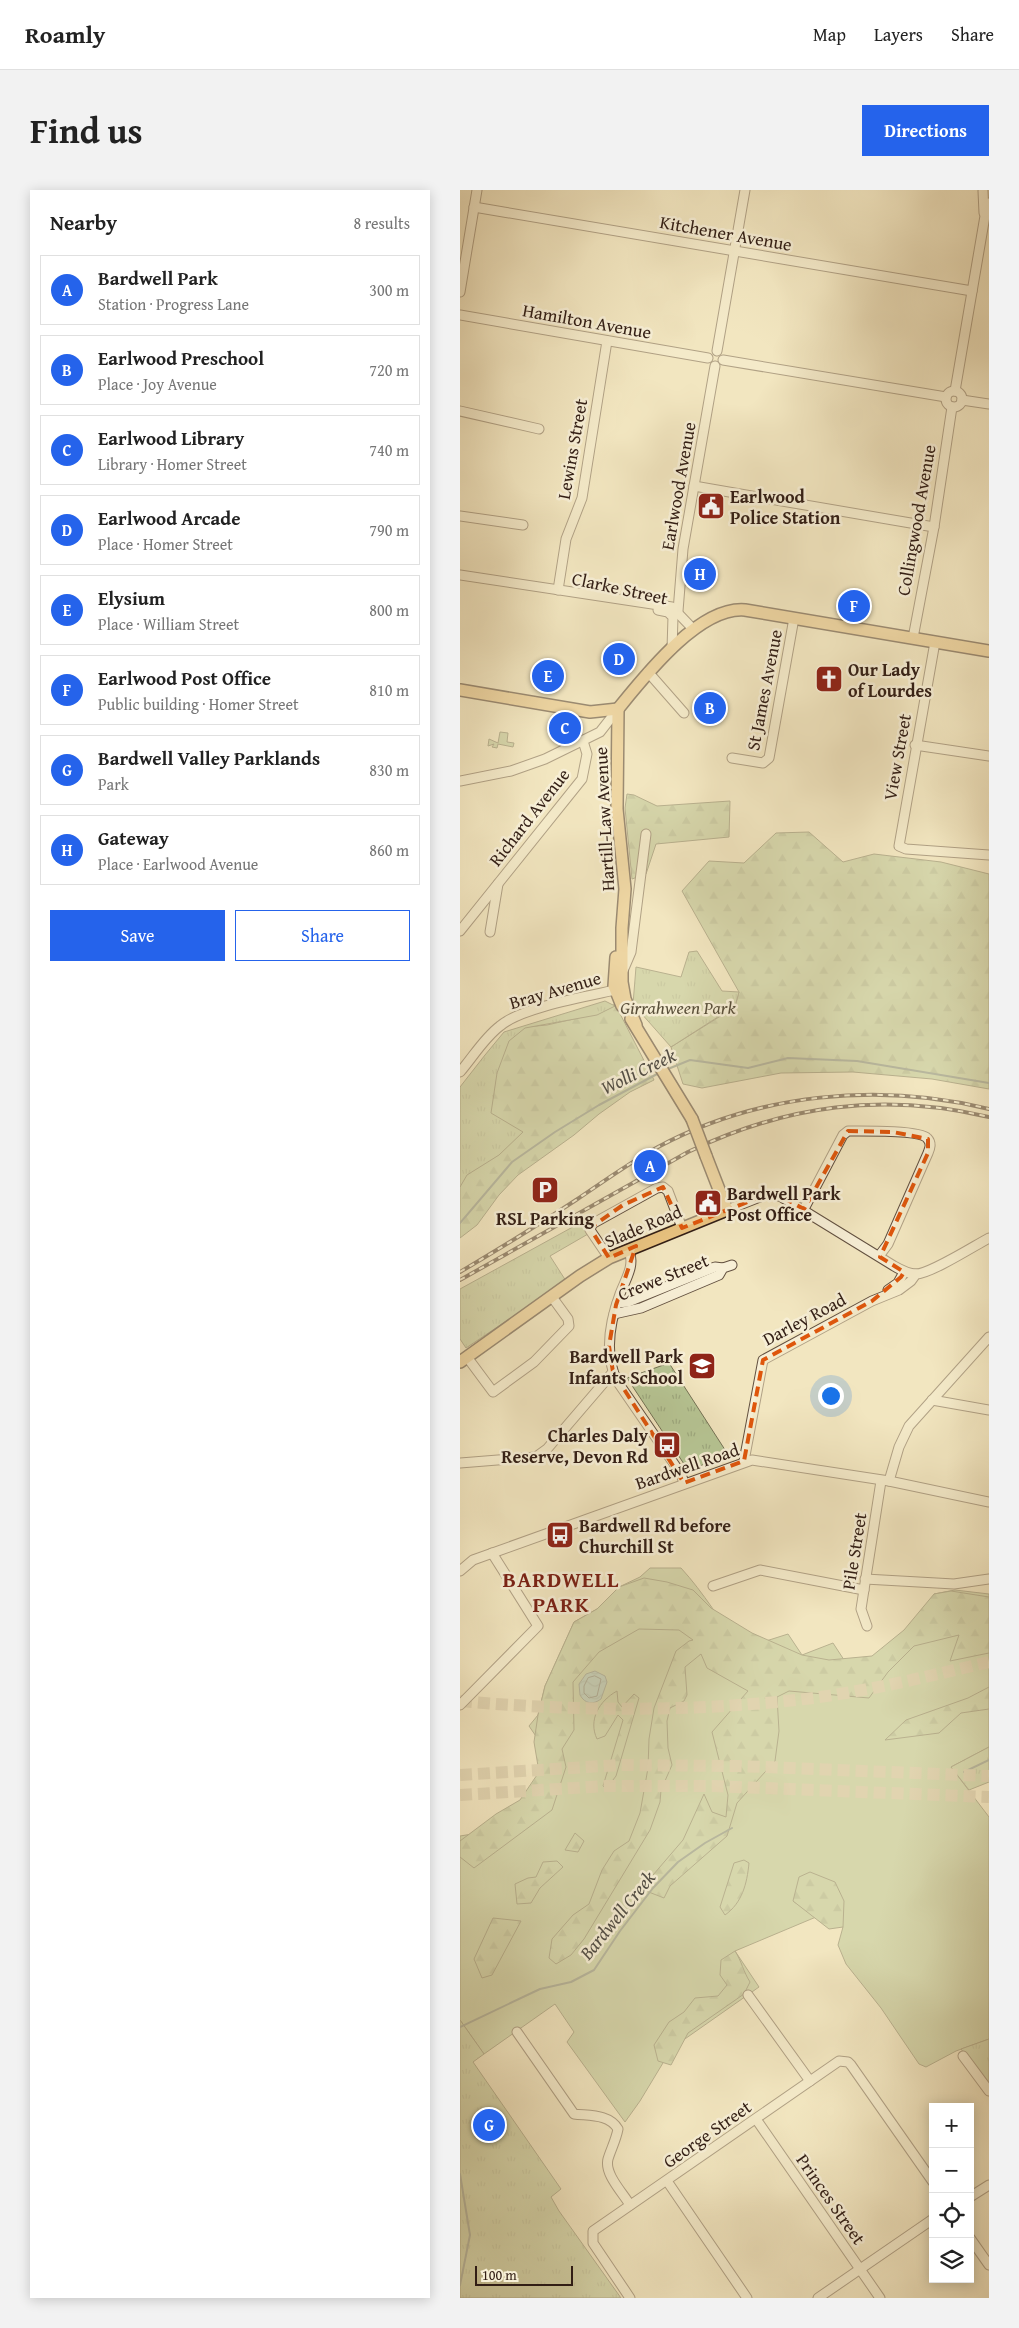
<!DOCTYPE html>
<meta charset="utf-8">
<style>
:root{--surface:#fff;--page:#f2f2f2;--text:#222;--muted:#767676;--line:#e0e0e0;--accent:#2563eb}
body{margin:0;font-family:"Gentium Book Plus",serif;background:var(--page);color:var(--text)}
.controls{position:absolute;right:15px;bottom:15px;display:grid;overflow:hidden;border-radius:0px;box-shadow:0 2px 12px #0003}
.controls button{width:45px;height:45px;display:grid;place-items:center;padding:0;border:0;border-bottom:1px solid var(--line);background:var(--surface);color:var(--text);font:25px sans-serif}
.scale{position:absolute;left:15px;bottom:12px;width:98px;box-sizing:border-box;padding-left:5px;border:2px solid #321e15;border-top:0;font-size:14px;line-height:18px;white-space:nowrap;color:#321e15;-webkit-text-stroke:4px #f7efd6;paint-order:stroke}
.you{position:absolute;left:370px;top:1205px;width:18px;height:18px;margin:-12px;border:4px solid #fff;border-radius:50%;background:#1a73e8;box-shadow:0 0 0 8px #1a73e833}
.badge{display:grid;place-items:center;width:32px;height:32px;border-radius:50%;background:var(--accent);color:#fff;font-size:16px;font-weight:700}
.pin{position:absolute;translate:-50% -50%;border:2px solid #fff;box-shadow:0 1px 5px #0006}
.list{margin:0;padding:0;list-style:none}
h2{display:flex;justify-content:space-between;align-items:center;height:65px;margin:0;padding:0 20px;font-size:21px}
h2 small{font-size:16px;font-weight:400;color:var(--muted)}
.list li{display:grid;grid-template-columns:32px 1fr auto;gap:15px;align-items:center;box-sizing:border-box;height:70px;margin:0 10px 10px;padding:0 10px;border:1px solid var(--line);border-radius:0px}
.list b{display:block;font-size:19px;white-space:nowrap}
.list p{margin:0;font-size:16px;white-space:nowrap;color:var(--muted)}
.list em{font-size:16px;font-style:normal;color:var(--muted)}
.actions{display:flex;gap:10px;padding:15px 20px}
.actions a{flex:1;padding:11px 0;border:1px solid var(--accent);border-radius:0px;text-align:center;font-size:18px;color:var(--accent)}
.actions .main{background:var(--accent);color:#fff}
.icon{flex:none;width:28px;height:28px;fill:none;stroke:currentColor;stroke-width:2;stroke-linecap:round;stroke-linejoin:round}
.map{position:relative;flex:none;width:529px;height:2108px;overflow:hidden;border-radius:0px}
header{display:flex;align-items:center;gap:30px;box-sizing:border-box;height:70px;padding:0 25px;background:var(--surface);border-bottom:1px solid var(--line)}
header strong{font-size:24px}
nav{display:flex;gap:28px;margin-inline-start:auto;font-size:18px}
.intro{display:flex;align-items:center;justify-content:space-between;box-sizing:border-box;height:120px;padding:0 30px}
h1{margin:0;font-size:35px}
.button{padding:12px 22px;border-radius:0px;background:var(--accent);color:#fff;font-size:18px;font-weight:700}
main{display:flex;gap:30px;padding:0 30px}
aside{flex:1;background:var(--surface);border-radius:0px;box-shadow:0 2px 12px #0003}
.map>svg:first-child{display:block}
</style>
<header>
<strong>Roamly</strong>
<nav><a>Map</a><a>Layers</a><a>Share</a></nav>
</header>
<div class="intro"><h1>Find us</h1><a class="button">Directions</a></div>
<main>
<aside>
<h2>Nearby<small>8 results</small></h2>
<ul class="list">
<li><span class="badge">A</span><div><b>Bardwell Park</b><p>Station · Progress Lane</p></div><em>300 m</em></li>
<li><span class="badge">B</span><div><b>Earlwood Preschool</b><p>Place · Joy Avenue</p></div><em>720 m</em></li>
<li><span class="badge">C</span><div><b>Earlwood Library</b><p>Library · Homer Street</p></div><em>740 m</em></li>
<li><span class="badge">D</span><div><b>Earlwood Arcade</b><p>Place · Homer Street</p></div><em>790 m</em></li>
<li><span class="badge">E</span><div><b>Elysium</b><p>Place · William Street</p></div><em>800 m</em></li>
<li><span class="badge">F</span><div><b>Earlwood Post Office</b><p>Public building · Homer Street</p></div><em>810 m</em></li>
<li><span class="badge">G</span><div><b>Bardwell Valley Parklands</b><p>Park</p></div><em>830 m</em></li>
<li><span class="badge">H</span><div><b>Gateway</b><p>Place · Earlwood Avenue</p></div><em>860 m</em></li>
</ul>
<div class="actions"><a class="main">Save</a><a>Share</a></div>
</aside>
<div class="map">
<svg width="529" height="2108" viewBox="0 0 529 2108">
<defs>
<pattern id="forest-firs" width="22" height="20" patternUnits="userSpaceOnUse" patternTransform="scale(1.25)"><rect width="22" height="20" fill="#b7c695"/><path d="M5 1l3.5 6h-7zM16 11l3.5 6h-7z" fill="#9eaa80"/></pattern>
<pattern id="park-tufts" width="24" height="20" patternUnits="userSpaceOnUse" patternTransform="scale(1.25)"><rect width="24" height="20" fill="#b7c695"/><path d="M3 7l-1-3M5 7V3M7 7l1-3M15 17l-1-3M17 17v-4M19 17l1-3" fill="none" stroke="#9eaa80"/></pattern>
<pattern id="water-waves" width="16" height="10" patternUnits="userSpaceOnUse" patternTransform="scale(1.25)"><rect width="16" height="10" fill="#9cbeb7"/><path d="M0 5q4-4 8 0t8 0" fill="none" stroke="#87a39c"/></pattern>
</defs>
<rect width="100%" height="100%" fill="#f2e6c0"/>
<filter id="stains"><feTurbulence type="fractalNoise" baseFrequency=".004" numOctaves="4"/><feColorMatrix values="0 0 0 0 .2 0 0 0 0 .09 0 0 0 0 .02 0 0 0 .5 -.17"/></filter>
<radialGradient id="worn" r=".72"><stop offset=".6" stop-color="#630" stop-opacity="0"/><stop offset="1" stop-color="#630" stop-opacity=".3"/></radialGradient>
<!-- grass -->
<g fill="#b7c695" stroke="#747255">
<path d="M40,542L48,543L47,552L54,553L53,557L38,554L37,558L32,557L34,554L28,556L29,549L38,553Z"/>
<path d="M190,1378H221C244,1403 261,1432 281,1459L328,1444L342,1465L373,1453L388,1476L419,1465L480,1417L474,1404L495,1400L529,1404V1557L491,1577L529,1627V1849L496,1861L466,1877L459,1874L421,1818L386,1774L378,1755L383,1737L333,1711L356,1727L275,1761L299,1797L212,1858L180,1911L165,1932L107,1852L114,1842L95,1814L24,1864L0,1830V1646L31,1641L101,1583L69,1536L78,1525L85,1496L114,1432L137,1419L159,1397L180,1387Z"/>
</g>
<!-- forest -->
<g fill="url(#forest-firs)" stroke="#747255">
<path d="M167,604L174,605L197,616L270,611L269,647L196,654L186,684L172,689L165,618Z"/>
<path d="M349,642L383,672L414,664L481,672L529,684V899L472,889L393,882L321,883L242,898L223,894L211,857L275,817L279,802L222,701L249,671L284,673L316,643Z"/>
<path d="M155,814L194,890L170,902L139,924L114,945L58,985L39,1005L17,1035L0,1048V995L15,922L49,850L65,837L87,835L136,824Z"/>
<path d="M184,1388L207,1392L233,1400L251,1418L292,1443L342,1465L369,1470L412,1466L444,1440L474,1404L491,1401L529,1407V1463L490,1471L499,1445L454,1456L428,1482L409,1508L329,1501L317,1507L319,1541L315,1571L277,1613L267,1646L210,1696L204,1708L181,1699L223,1650L244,1604L252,1622L266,1627L268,1605L252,1542L288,1501L247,1478L241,1464L225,1477L227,1505L224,1511L210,1518L207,1531L208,1558L212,1575L201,1600L200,1612L190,1640L124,1749L111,1765L96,1774L89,1768L92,1749L113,1725L129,1714L142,1680L154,1661L169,1651L180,1623L188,1578L189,1549L194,1518L216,1461L229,1451L233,1450L219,1440L179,1439L139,1462L113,1492L114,1540L102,1559L106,1577L92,1620L14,1678L0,1667V1651L36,1624L60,1610L79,1582L74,1552L78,1525L85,1496L114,1432L137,1419L159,1397Z"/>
<path d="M529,1497V1519L501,1523L479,1543L425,1550L446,1530L508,1508Z"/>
<path d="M157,1501L158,1512L162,1517L174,1504L179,1508L156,1586L146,1599L143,1596L163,1530L158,1525L145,1546L137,1549C128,1530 139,1511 157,1501Z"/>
<path d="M115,1643L124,1651L118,1662L105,1660Z"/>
<path d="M284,1670L289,1673C287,1694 282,1713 265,1725L260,1717L274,1673Z"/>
<path d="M97,1671L103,1677L80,1698L71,1713L57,1714L55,1694L68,1688L76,1687L83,1672Z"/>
<path d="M350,1682L375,1692L384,1711L383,1737L369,1739L333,1711L339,1687Z"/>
<path d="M33,1728L61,1731L32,1785L22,1788L14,1769Z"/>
<path d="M275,1761C282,1772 283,1781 290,1792L284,1804L228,1843L211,1875L198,1871L194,1855L209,1832L224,1822L235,1808L258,1806L267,1795L260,1785L261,1770Z"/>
</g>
<!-- park -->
<g fill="url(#park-tufts)" stroke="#747255">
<path d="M237,761L262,801L279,802L275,816L211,857L173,814L176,777L221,787L229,762Z"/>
<path d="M145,811L155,816L137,825L65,838L49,851L37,883L31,923L63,942L39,965L7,985L0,997V897L25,865L44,842Z"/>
<path d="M120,1033L128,1044L90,1066L106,1091L6,1158L0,1149V1099Z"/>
<path d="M209,1173L269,1266L228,1280L167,1188Z"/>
<path d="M529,1557V1592L509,1600L491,1577Z"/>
<path d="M0,1830L24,1864L13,1872L101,1999L91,2007L99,2021L161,2108H0Z"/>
<path d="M529,1849V1895L501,1859Z"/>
</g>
<!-- water -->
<path fill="url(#water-waves)" stroke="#727e76" d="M135,1481L145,1486L147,1492L141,1509C133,1515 125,1514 120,1505L119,1494L126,1484Z"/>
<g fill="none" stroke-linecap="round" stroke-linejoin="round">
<!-- shore -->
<path stroke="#676e66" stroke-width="1" d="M135,1486L141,1489L137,1506L129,1508L124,1503V1496L128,1488Z"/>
<!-- stream -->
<g stroke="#727e76" stroke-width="2">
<path d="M208,879L230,870L288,878L328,868L397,871L529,893"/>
<path d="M0,1033L52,972L95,942L139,915L199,883"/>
<path d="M504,1582L529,1570"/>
<path d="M0,1837L80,1799L111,1792L134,1780L160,1741L193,1698L218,1672L245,1653L272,1638"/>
<path d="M0,1984L10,2045L0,2095"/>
</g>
<!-- highway-tunnel -->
<g stroke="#ccbe9e" stroke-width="12" stroke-dasharray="12 6" stroke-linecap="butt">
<path d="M0,1511C112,1521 224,1522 336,1510C401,1503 465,1487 529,1472"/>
<path d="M0,1585L159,1575L278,1576L529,1586"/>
<path d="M0,1605L146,1596H253L529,1607"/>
</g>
<!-- minor casing -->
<g stroke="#625040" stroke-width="11">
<g id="minor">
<path d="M523,1L524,23"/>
<path d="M14,17L512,101"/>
<path d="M0,102L17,0"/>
<path d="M0,125L248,168"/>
<path d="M257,161L285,0"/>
<path d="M263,170L486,207"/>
<path d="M495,201L525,26L529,13"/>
<circle cx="494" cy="209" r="8"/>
<path d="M502,210L529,214"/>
<path d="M0,221L79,239"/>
<path d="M234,296L474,337"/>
<path d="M0,326L63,335"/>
<path d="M0,385L212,417L234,440"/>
<path d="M98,400L106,349L122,308L147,151"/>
<path d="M198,420L208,422L213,427L212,459"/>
<path d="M218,421L223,359L255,176"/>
<path d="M453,448L474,337L492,217"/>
<path d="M475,452L439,656L446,659L529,665"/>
<path d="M188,482L224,523"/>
<path d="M455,555L529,566"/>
<path d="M272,568L303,573L309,568L334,428"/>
<path d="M0,591L51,581L85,569L140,542L158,519"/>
<path d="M0,741L122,589L127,564L123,551"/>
<path d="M30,742L38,694"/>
<path d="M162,783L171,762L186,644"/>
<path d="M0,882C13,867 24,848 40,836C62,817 129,806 160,799"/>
<path d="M344,1019L383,945L388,941C401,941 460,940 467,948C472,953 470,958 468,963L428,1054L419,1066"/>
<path d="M267,1020L305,1005L320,1006L434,1076C441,1080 448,1084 456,1084C470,1084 514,1056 529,1048"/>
<path d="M169,1060C175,1076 166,1088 160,1104C150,1131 144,1164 157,1191L221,1284L224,1293"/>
<path d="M149,1068L130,1040L132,1034L197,998L203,997L208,1001L222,1038"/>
<path d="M428,1100L438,1093L444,1082"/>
<path d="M157,1113L168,1112L255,1077L263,1078"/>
<path d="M154,1124L181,1118L259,1085L263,1078L272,1075"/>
<path d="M7,1167L33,1202L74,1172L109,1136L108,1129L92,1107"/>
<path d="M472,1210L529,1220"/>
<path d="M284,1271L303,1170L412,1111L439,1100L451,1091L456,1084"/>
<path d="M0,1273L76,1267L87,1259L153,1182"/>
<path d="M429,1291L439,1257L449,1236L529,1147"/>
<path d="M0,1381L13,1370L292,1270L429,1291L529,1312"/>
<path d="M405,1389L494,1394L529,1389"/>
<path d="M253,1396L300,1380L404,1400"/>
<path d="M407,1436L401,1419L421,1291"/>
<path d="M0,1515L78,1436L32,1363"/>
<path d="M288,1805L350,1891"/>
<path d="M57,1842L114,1924C130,1926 149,1924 158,1939C156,1950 151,1959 148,1969C144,1984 163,2003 170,2015"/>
<path d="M503,1866L529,1901"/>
<path d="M296,1929L420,2108"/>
<path d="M207,1991L287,2108"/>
<path d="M510,2007L529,1995"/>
<path d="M510,2048L529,2075"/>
<path d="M170,2108L133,2053V2041L379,1871L388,1872L391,1875L473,1992"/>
<path d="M358,2108L473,2029"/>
</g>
</g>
<!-- major casing -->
<g stroke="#321e15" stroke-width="14">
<g id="major">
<path d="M0,500L130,522L158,519"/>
<path d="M158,519C184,487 239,416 285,420L529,461"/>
<path d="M158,519L157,619L165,699L162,738V792L165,809L176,835"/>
<path d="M156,767L154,796L162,816"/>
<path d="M171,829L232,929"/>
<path d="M0,1172L120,1086L149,1068L267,1020L246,966"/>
</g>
</g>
<!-- minor -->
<use href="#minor" stroke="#f7efd6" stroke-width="9"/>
<!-- major -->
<use href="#major" stroke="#e9c380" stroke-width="11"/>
<!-- rail casing -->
<g stroke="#321e15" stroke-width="4">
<g id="rail">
<path d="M0,1082C39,1059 78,1035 116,1010C143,992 169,973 198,957C299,903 419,892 529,919"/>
<path d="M0,1090L228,962C326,915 423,902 529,927"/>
</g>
</g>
<!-- rail -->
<use href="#rail" stroke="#f7efd6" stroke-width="2" stroke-dasharray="5.5" stroke-linecap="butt"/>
<!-- major-bridge casing -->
<g stroke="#321e15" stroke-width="14" stroke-linecap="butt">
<path id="major-bridge" d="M232,929L246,966"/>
</g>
<!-- major-bridge -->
<use href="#major-bridge" stroke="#e9c380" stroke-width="11"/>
</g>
<!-- marked area -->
<path d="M0 0H529V2108H0ZM388,941L433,942L468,949V963L420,1067L444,1082L441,1087L412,1111L303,1170L284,1271L224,1293L153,1182L149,1156L156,1115L176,1056L149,1068L130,1038L163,1015L203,997L222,1038L305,1005L320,1006L344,1019Z" fill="#f2e6c0" fill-opacity=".55" fill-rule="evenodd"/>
<path fill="none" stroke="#df560c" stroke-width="4" stroke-dasharray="10 6" stroke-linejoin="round" d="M388,941L433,942L468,949V963L420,1067L444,1082L441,1087L412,1111L303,1170L284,1271L224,1293L153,1182L149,1156L156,1115L176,1056L149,1068L130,1038L163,1015L203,997L222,1038L305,1005L320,1006L344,1019Z"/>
<!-- icons -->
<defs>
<g id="civic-square" transform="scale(1.4375)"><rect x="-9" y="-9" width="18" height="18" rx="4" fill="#8f2418" stroke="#f7efd6"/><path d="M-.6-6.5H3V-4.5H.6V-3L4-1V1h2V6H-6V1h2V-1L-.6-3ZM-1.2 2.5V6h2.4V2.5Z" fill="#fff"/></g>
<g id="church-square" transform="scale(1.4375)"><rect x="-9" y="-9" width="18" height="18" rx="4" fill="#8f2418" stroke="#f7efd6"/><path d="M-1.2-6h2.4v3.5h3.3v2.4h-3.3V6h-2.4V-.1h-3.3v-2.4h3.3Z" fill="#fff"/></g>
<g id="parking-square" transform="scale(1.4375)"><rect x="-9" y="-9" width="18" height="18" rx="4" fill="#8f2418" stroke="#f7efd6"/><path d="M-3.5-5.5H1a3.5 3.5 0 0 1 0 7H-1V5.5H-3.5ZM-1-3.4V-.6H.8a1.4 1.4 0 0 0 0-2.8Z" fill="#fff"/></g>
<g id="school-square" transform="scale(1.4375)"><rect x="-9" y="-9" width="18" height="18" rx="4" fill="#8f2418" stroke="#f7efd6"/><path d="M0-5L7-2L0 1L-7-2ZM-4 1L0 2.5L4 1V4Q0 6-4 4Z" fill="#fff"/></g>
<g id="bus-square" transform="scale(1.4375)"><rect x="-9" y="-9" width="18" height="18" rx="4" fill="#8f2418" stroke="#f7efd6"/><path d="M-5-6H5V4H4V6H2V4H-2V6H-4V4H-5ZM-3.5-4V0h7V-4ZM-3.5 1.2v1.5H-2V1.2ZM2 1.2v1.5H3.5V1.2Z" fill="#fff"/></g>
</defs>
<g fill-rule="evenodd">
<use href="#civic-square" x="251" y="316"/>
<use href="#church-square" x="369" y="489"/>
<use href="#parking-square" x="85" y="1000"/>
<use href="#civic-square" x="248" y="1013"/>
<use href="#school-square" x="242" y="1176"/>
<use href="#bus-square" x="207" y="1255"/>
<use href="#bus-square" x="100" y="1345"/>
</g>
<g text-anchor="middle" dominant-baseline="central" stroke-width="5" stroke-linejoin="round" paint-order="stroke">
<!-- street labels -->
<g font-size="18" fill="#321e15" stroke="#f7efd6">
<text transform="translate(266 43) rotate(10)">Kitchener Avenue</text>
<text transform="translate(127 131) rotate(10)">Hamilton Avenue</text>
<text transform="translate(112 259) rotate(-80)">Lewins Street</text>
<text transform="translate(218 296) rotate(-80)">Earlwood Avenue</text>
<text transform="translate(456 330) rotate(-80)">Collingwood Avenue</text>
<text transform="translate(160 398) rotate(12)">Clarke Street</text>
<text transform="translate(304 500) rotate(-79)">St James Avenue</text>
<text transform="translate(437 567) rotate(-80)">View Street</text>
<text transform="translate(69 627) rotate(-52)">Richard Avenue</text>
<text transform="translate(144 629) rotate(-93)">Hartill-Law Avenue</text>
<text transform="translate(95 800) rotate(-16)">Bray Avenue</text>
<text transform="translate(183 1036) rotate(-23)">Slade Road</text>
<text transform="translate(203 1087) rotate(-22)">Crewe Street</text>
<text transform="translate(344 1129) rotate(-28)">Darley Road</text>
<text transform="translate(227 1276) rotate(-19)">Bardwell Road</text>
<text transform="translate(394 1361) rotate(-81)">Pile Street</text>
<text transform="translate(247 1944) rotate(-35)">George Street</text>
<text transform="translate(371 2009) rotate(55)">Princes Street</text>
</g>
<!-- poi labels -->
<g font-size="18" font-weight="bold" fill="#321e15" stroke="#f7efd6" text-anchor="start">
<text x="270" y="306">Earlwood<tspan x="270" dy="21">Police Station</tspan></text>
<text x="388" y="479">Our Lady<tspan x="388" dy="21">of Lourdes</tspan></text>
<text x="267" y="1003">Bardwell Park<tspan x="267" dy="21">Post Office</tspan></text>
<text x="85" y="1028" text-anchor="middle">RSL Parking</text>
<text x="223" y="1166" text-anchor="end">Bardwell Park<tspan x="223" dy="21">Infants School</tspan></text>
<text x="188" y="1245" text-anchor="end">Charles Daly<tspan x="188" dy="21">Reserve, Devon Rd</tspan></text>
<text x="119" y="1335">Bardwell Rd before<tspan x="119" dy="21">Churchill St</tspan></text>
</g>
<!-- park labels -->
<g font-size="18" font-style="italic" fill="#5a503b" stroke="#f7efd6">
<text x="218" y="817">Girrahween Park</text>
</g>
<!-- water labels -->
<g font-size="19" font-style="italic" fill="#524e46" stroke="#f7efd6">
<text transform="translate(178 881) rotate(-26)">Wolli Creek</text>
<text transform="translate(157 1725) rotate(-51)">Bardwell Creek</text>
</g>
<!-- district labels -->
<g font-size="22" font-weight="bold" letter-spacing="1" fill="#7a1f14" stroke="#f7efd6">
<text x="101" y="1389">BARDWELL<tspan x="101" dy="25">PARK</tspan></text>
</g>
</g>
<rect width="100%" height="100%" filter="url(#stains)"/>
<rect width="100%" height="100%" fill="url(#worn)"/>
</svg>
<div class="controls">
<button>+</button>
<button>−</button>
<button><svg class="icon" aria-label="locate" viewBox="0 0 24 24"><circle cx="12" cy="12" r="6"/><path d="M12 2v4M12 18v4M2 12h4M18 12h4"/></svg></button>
<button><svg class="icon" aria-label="layers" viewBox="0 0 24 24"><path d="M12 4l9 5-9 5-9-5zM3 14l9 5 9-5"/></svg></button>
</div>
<div class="scale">100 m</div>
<div class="you"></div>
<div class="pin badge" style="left:190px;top:976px">A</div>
<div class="pin badge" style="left:250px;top:518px">B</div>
<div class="pin badge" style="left:105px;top:538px">C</div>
<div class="pin badge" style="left:159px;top:469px">D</div>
<div class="pin badge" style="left:88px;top:486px">E</div>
<div class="pin badge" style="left:394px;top:416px">F</div>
<div class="pin badge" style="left:29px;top:1935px">G</div>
<div class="pin badge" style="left:240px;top:384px">H</div>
</div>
</main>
